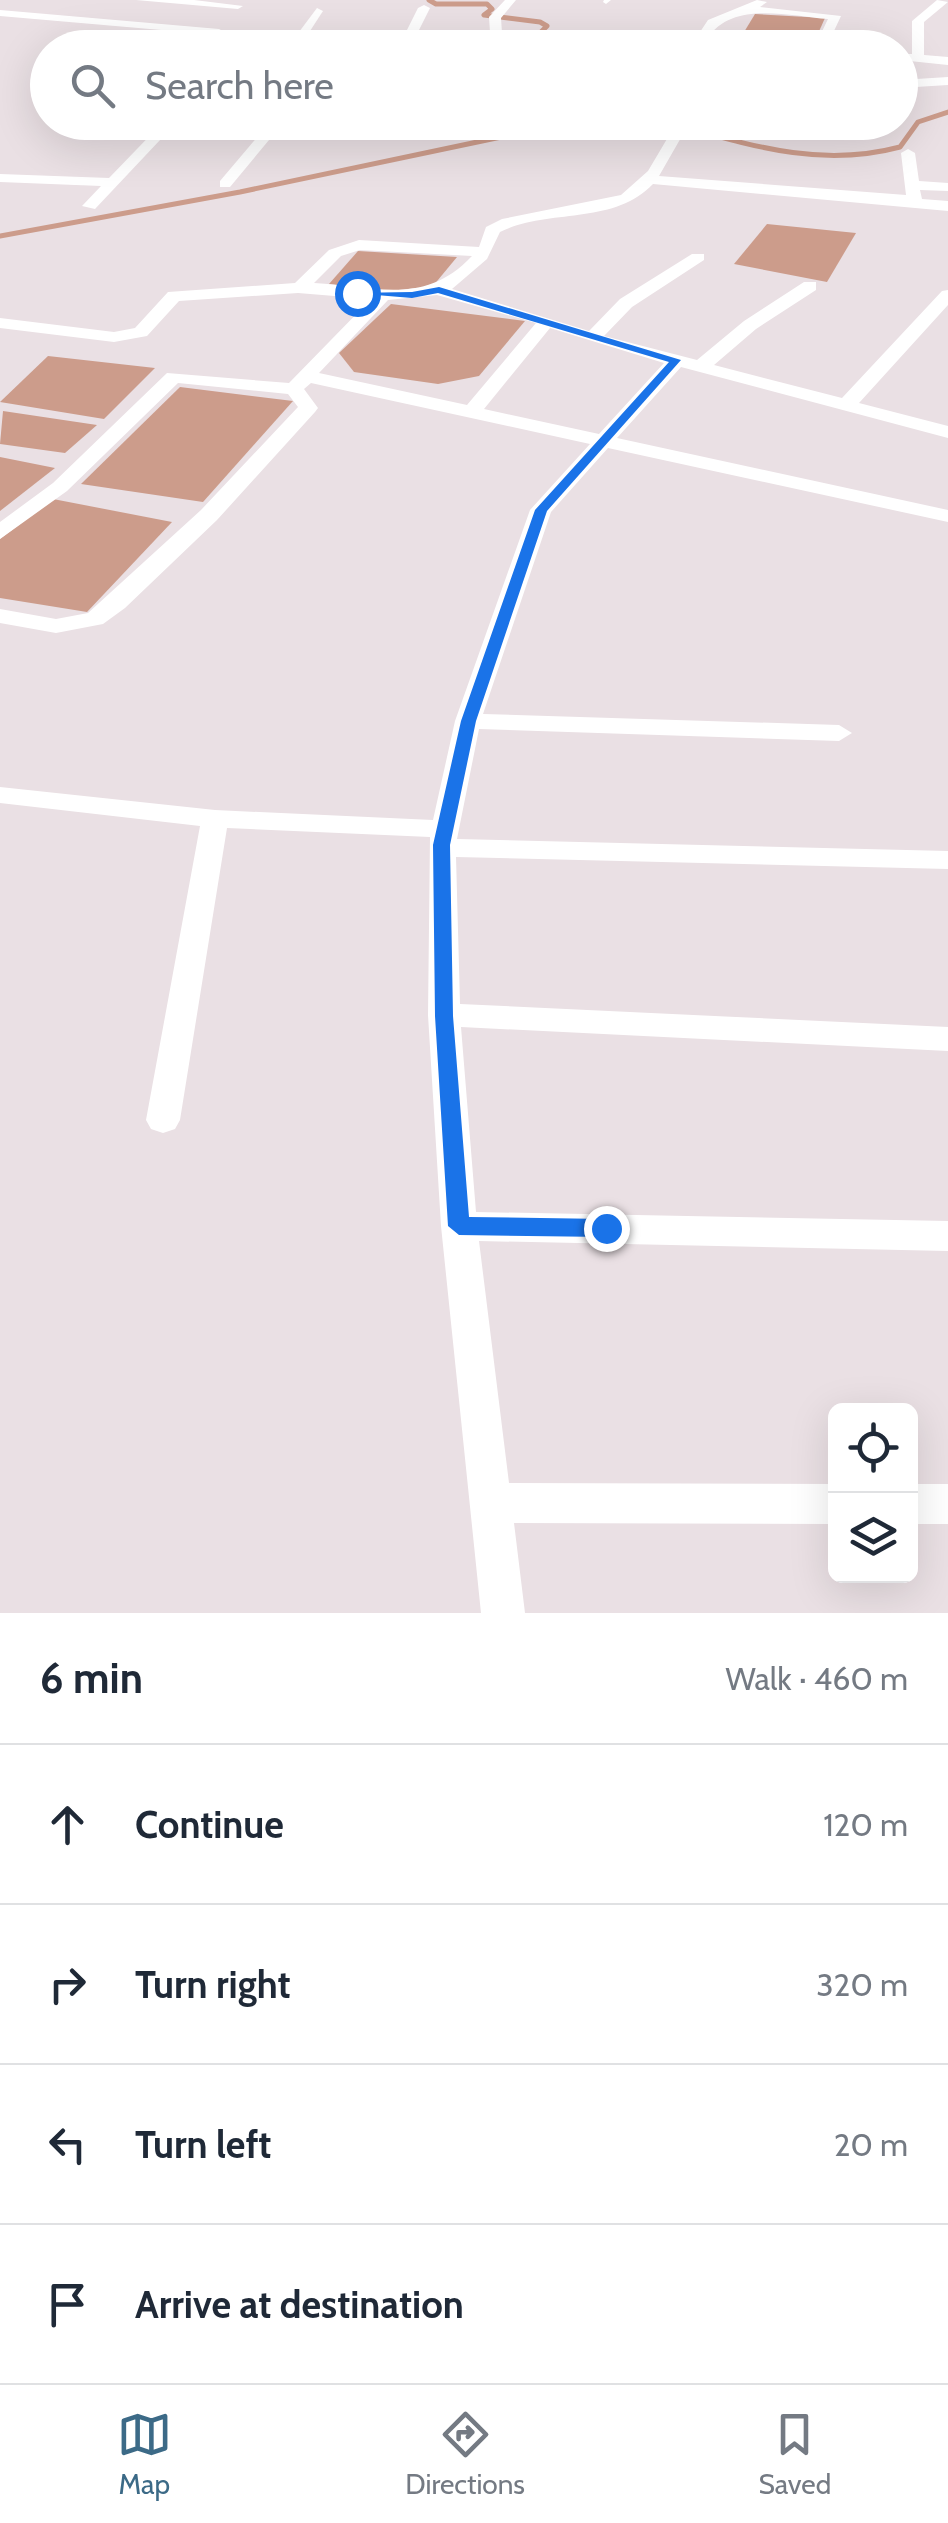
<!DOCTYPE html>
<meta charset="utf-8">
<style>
:root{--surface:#fff;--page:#f6f6f7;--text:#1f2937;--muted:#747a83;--line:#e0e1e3;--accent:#3c6a87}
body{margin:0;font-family:Cabin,sans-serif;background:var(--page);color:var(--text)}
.controls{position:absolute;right:30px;bottom:30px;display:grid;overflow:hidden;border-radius:15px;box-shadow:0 10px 40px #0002}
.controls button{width:90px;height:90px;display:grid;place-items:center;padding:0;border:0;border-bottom:2px solid var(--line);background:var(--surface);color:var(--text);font:50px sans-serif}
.stop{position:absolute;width:30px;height:30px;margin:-22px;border:8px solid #1a73e8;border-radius:50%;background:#fff}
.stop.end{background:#1a73e8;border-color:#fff;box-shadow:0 2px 10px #0008}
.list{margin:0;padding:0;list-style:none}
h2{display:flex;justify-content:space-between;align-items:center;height:130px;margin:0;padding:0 40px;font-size:42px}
h2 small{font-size:32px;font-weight:400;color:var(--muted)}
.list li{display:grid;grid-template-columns:65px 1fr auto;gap:30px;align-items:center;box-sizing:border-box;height:160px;padding:0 40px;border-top:2px solid var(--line)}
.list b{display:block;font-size:38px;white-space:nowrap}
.list em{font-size:32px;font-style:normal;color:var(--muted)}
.icon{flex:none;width:55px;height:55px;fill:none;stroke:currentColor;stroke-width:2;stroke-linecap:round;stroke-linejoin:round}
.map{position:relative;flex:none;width:948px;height:1613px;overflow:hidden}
.search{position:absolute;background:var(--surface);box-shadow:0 10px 40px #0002;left:30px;right:30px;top:30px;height:110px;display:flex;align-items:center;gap:25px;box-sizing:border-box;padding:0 35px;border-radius:55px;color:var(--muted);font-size:38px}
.sheet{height:770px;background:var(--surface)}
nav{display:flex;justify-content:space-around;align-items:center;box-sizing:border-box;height:140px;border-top:2px solid var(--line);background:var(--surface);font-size:28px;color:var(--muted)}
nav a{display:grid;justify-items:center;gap:5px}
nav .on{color:var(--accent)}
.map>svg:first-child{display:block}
</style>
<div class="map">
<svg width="948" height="1613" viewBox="0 0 948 1613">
<rect width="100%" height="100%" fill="#eae0e4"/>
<!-- water -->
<g fill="#cc9c8b">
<path d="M755,14L825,18L812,47L738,42Z"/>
<path d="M767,224L856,233L827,282L734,264Z"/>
<path d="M358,251L457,257L433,286L390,291L329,284Z"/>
<path d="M391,304L525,321L479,376L438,384L354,372L339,353Z"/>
<path d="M48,356L155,368L104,419L0,402Z"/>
<path d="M180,387L293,401L203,502L81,484Z"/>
<path d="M3,411L97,425L65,453L0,444Z"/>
<path d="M0,457L55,468L0,511Z"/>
<path d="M53,499L172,522L87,612L0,598V539Z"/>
</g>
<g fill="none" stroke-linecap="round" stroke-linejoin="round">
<!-- stream -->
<g stroke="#cc9c8b" stroke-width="5">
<path d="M429,0L436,4H487L492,9L484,15L540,22L547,26L539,34L542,48"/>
<path d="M667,122C746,144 818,169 900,147L918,122L948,112"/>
<path d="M0,236L240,192L572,122"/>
</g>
<!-- service -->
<path fill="#fff" fill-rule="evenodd" d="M611,0L606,4L603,2L604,0Z"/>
<!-- minor -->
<g fill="#fff" fill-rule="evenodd">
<path d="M136,0H194L243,6L238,9Z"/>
<path d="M505,0H516L501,18L503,48H491L489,17Z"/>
<path d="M757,0L767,2L760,7L841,16L826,48H814L828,19C788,16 732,0 707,39L796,48H689L571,34L577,31L696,38L708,20Z"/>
<path d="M937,0L948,2L924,22V55L948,57V65L900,60V54H912V21Z"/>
<path d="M424,5L430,8L410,48H398L418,8Z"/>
<path d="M317,8L323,11L299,48H287Z"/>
<path d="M0,10L219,29L225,32L219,35L0,16Z"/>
<path d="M948,77V85L900,88V80Z"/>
<path d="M163,122H177L95,209L82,206L101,186L0,182V174L109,178Z"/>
<path d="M270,122H284L230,187H220V181Z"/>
<path d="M677,122H690L659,176L906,195L901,153L908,149L915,153L919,181L948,183V191L920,190L922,199L948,201V211L653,184C613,226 548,208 500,232L487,259L452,289L589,331L620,299L692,254H704V260L632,307L604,336L697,360L744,321L804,282H816V290L756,329L714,365L842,398L942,291L948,290V305L859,403L948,426V438L681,367L617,438L948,510V522L608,448L551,512L483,714L839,725L852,733L839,741L479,729L457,839L948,851V869L456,857L460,1004L948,1027V1051L461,1027L476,1212L948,1221V1251L479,1241L509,1483L836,1484V1524L514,1523L525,1613H481L441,1226L428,1015L430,837L227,828L180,1120L175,1129L163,1133L151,1129L146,1120L200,826L0,803V787L215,810L433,820L455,721L530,510L590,444L311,383L304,389L318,408L315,412L217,520L125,608L103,624L56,633L0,623V609L56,619L88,613L201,510L298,407L288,394L178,383L67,491L0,539V522L53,483L167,373L289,383L371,299L298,293L179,301L147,336L114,342L0,328V318L114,332L135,328L168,292L295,283L329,250L359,240L479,247L486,227L502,219L621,195L648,171ZM360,250L472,256C424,307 375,286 314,283L341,256ZM437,295L536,323L467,405L319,373L388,300ZM550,328L664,363L599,434L484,409Z"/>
<rect x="910" y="1484" width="38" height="40"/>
</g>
</g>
<!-- route -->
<path fill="#1a73e8" d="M439,287L681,360L547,511L476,721L450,845L453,1016L469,1217L606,1219L617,1228L606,1237L459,1235L448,1226L435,1016L433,845L461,721L535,510L669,362L438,293L412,298L352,293L412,292Z"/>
</svg>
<div class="controls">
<button><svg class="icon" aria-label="locate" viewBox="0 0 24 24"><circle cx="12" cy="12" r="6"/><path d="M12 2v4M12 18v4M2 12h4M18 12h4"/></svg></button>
<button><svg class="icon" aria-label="layers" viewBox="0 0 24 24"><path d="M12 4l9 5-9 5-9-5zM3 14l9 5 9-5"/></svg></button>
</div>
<div class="stop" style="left:357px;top:293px"></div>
<div class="stop end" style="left:606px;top:1228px"></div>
<div class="search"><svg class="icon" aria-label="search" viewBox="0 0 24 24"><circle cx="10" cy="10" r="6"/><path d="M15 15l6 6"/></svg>Search here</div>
</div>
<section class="sheet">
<h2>6 min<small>Walk · 460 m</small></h2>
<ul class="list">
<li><svg class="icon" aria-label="ahead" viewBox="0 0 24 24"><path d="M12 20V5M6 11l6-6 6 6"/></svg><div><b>Continue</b></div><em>120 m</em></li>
<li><svg class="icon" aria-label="right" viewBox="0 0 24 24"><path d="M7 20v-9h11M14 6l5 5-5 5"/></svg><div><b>Turn right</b></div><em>320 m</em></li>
<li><svg class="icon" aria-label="left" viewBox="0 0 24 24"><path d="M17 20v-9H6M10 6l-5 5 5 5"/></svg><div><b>Turn left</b></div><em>20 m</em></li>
<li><svg class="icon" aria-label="arrive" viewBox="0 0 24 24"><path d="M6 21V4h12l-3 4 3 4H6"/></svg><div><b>Arrive at destination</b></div></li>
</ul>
</section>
<nav>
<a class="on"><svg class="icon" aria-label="map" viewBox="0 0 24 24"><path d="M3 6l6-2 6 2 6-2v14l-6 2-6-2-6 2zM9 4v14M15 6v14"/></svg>Map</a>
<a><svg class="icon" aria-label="directions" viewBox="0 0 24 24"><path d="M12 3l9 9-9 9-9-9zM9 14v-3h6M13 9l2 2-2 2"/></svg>Directions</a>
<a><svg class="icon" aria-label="saved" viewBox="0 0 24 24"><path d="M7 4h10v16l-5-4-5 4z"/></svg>Saved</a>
</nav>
